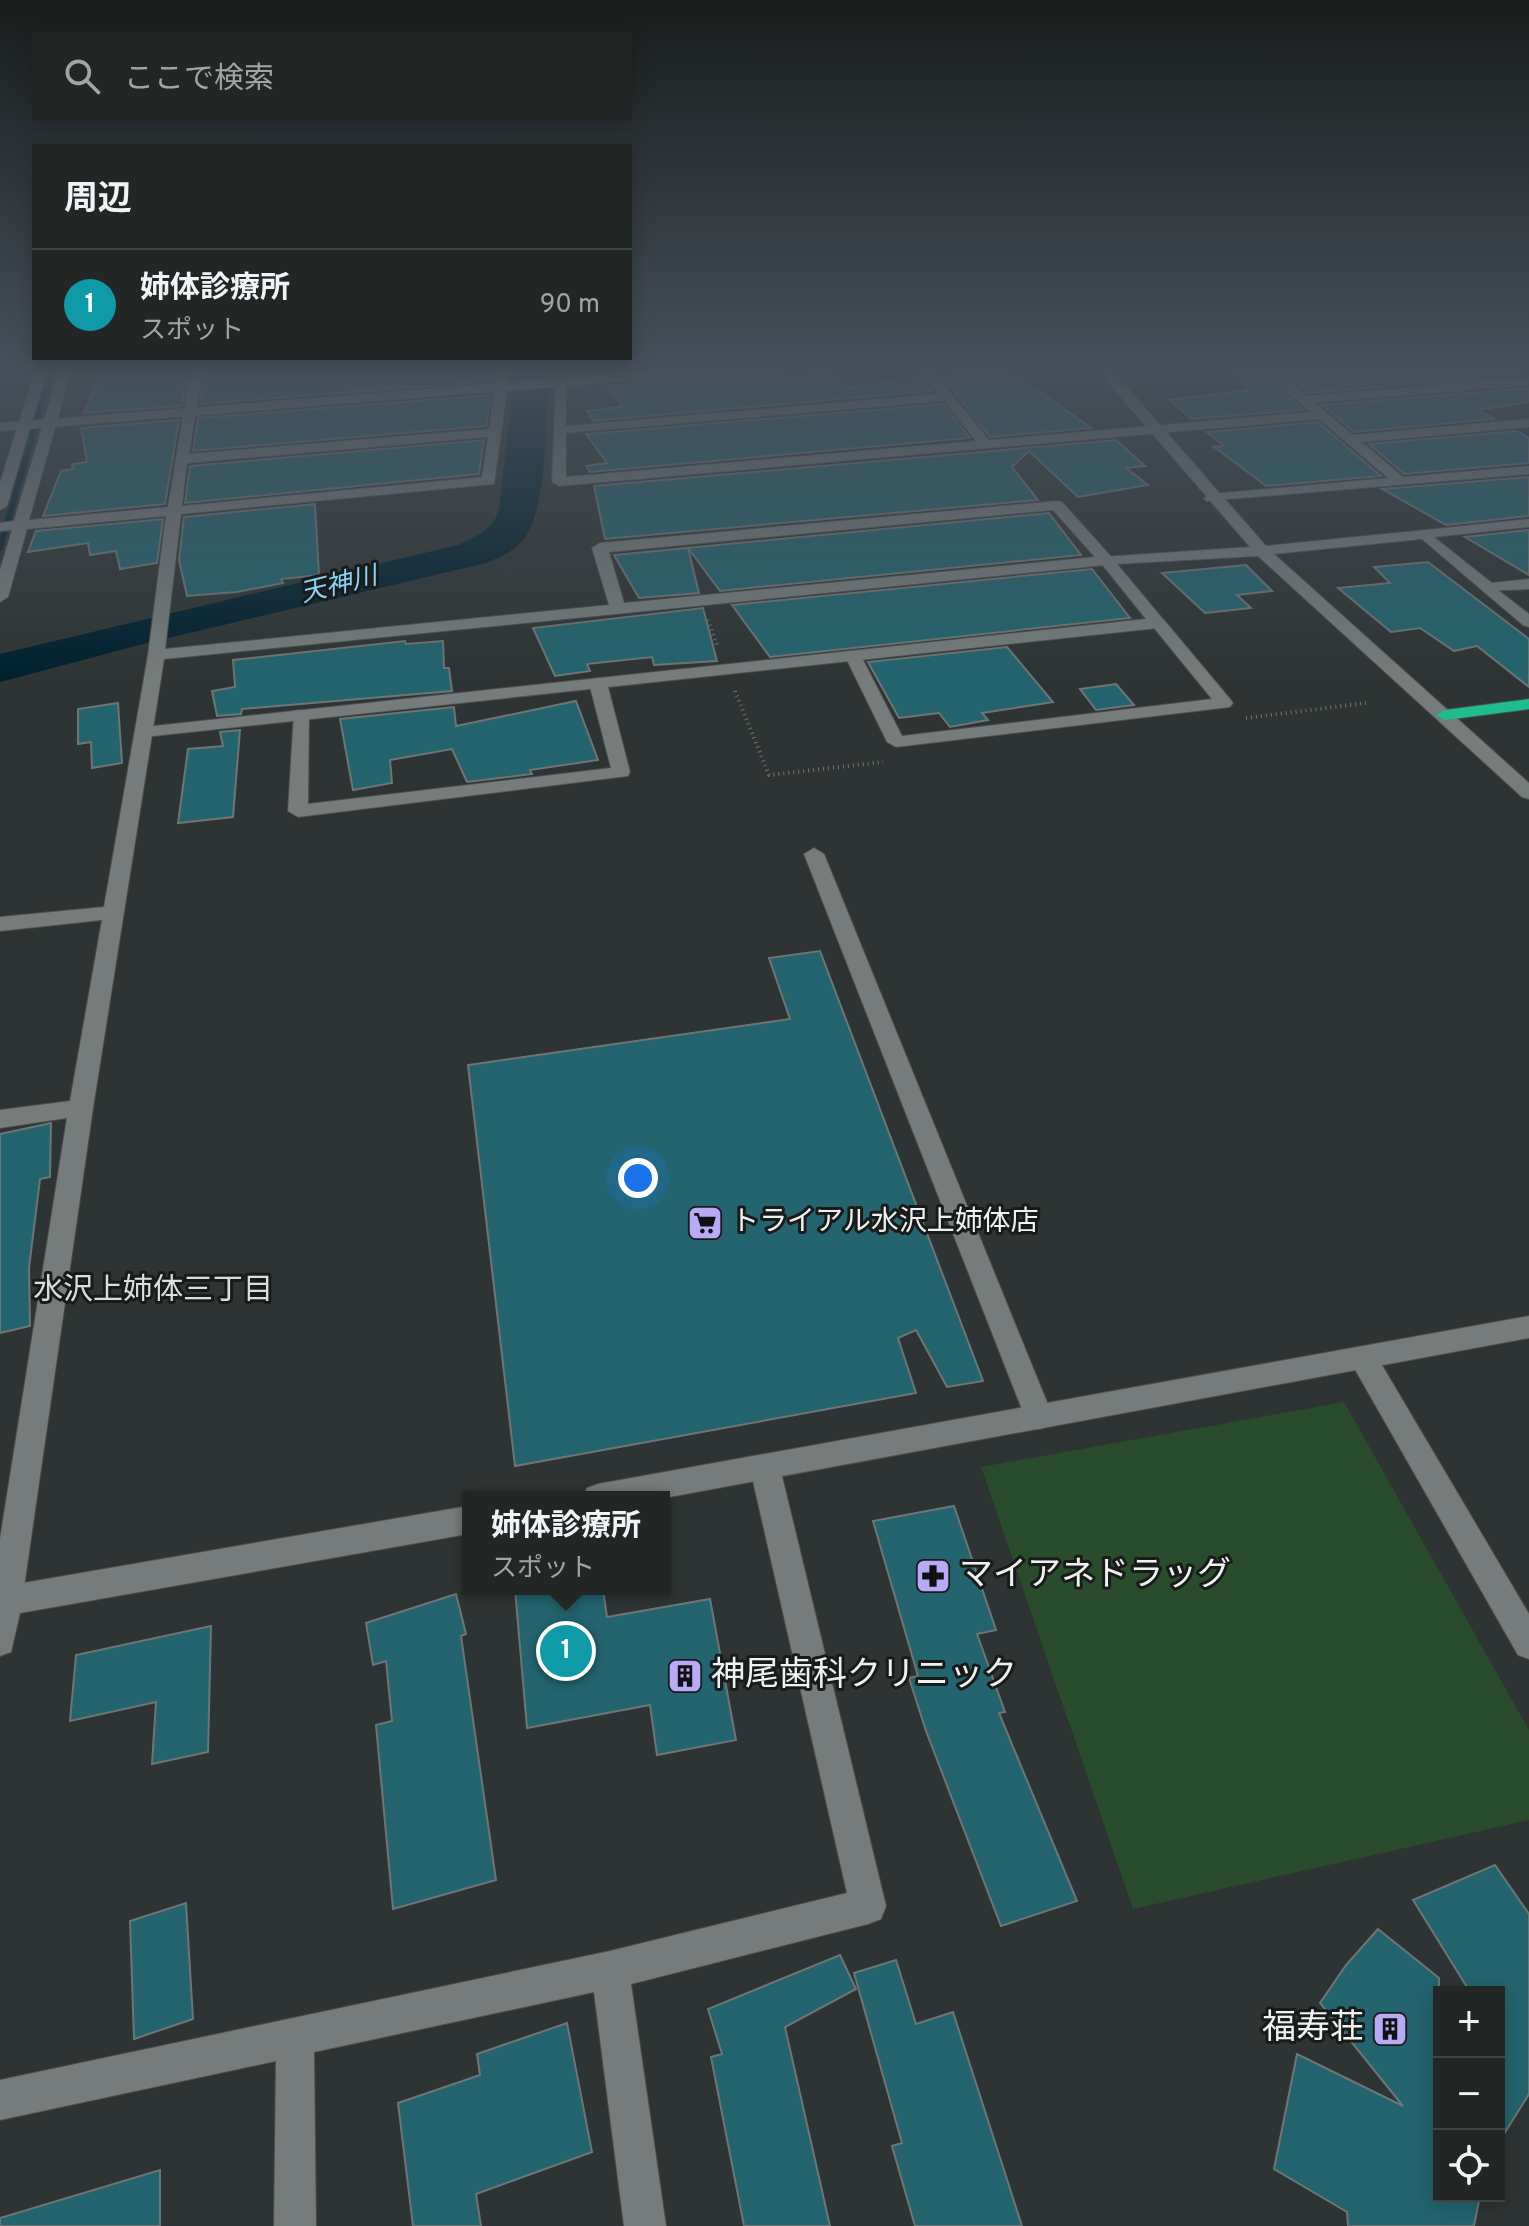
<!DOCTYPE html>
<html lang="ja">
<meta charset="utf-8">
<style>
:root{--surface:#222726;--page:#2e3332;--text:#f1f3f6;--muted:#a2a5a7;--line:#3f4443;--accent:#d93025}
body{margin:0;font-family:Overpass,"Noto Sans JP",sans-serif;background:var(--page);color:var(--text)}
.controls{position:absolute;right:24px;bottom:24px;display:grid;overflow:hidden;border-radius:0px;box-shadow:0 4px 20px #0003}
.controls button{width:72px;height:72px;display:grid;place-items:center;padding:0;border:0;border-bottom:2px solid var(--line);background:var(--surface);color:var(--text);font:40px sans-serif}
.you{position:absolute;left:638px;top:1178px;width:28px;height:28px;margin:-20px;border:6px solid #fff;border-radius:50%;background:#1a73e8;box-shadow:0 0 0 12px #1a73e833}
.badge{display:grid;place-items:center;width:52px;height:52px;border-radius:50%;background:var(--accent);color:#fff;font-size:26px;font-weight:700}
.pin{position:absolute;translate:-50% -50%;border:4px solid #fff;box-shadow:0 2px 8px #0006}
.popup{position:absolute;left:462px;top:1491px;width:208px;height:104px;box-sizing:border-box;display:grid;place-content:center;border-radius:0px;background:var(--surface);filter:drop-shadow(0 2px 6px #0005);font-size:26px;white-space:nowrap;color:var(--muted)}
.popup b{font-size:30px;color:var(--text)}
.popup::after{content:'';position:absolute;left:50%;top:100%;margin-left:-16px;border:16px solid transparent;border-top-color:var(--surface)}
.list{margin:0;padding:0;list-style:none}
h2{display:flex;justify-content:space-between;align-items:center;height:104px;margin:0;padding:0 32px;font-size:34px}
h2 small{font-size:26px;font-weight:400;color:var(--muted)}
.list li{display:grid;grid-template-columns:52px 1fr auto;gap:24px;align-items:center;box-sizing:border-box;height:112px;padding:0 32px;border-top:2px solid var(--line)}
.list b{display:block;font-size:30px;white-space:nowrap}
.list p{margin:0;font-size:26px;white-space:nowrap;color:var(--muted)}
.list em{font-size:26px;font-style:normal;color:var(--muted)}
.icon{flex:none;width:44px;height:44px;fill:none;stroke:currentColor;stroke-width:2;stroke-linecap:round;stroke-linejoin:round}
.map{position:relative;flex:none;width:1529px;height:2226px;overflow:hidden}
.search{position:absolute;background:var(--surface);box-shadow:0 4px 20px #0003;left:32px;top:32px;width:600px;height:88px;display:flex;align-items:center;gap:20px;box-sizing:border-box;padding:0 28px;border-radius:0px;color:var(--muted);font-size:30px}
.panel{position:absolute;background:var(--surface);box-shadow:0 4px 20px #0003;left:32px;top:144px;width:600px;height:216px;border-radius:0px}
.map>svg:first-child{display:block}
</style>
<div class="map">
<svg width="1529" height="2226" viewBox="0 0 1529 2226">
<rect width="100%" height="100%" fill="#2e3433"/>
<!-- green -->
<path fill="#284c2c" d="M1344,1402L1529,1730V1820L1133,1909L981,1467Z"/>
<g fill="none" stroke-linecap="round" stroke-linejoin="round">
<!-- stream -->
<path stroke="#002130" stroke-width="6" d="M0,548L52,367"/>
<!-- river -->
<path fill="#002130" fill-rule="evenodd" d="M515,367H549C546,410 549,509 523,540C514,552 499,557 486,563L143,644L0,682V654L458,545C477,536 492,531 499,510Z"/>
</g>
<!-- building -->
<g fill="#23646e" stroke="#6e7576" stroke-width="2">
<path d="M103,367H184L187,373L182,406L84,413Z"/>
<path d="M279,367H485L491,381L200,404L205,372Z"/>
<path d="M778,367L788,375L826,369L847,388L922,378L932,391L593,421L587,411L623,407L607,386L754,374L762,369Z"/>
<path d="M948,367H1005L1091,428L990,437L941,375L956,373Z"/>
<path d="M1223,367H1256L1303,410L1192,419L1169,400L1251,390Z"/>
<path d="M1278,367H1511L1524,374L1308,393Z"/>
<path d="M1529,388V402L1479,410L1495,419L1354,432L1322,405Z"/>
<path d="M491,395L486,426L193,451L198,418Z"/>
<path d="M943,404L970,438L590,472L586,466L607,463L586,434Z"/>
<path d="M179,420L165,504L43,516L61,471L73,469L72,464L87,462L81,428Z"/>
<path d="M1318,422L1381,476L1266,486L1214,447L1224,446L1207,432Z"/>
<path d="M1517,431L1529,438V463L1404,474L1369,444Z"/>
<path d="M484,440L479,474L185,503L190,466Z"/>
<path d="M1116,440L1145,466L1126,468L1148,485L1078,497L1029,451L1012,467L1038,500L605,539L594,486Z"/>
<path d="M1529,477V516L1446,525L1382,489Z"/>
<path d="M315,504L319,575L281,579L283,583L237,592L187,596L179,560L184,517Z"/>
<path d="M1049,513L1081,555L720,591L688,548L699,593L639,598L614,555Z"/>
<path d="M163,519L157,563L120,569L116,551L90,555L88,543L28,552L36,531Z"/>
<path d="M1529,530V575L1465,537Z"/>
<path d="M1428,562L1529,639V687L1477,646L1454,651L1420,628L1391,632L1338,588L1390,583L1374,567Z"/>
<path d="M1246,565L1272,591L1237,595L1251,608L1205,613L1162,573Z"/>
<path d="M1092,569L1130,618L770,657L732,605Z"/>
<path d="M703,608L717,661L654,665L652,657L587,664L590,671L555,676L533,628Z"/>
<path d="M405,641L406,644L443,641L444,668H449L452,691L242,709L241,714L217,716L212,691L235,687L233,660Z"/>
<path d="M1007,647L1053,702L982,713L988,720L950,727L939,713L899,718L868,662Z"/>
<path d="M1116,684L1134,705L1096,710L1080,689Z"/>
<path d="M576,701L598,760L530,770L532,774L467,782L452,749L390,760L392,783L353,790L340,719L454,707L456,726Z"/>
<path d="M118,703L122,763L92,768L91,742L78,744V709Z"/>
<path d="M240,730L233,817L178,823L188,749L223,746L220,732Z"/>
<path d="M820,951L983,1381L947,1387L916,1330L898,1338L916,1393L515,1466L468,1065L790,1019L769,958Z"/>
<path d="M51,1123L50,1177L40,1179L29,1268L30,1326L0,1333V1134Z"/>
<path d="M954,1506L996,1630L977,1634L1005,1712L999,1713L1077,1901L1001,1926L926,1731L909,1678L918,1676L873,1521Z"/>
<path d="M515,1589H603L607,1617L710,1599L736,1740L657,1755L650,1705L527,1728Z"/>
<path d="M456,1594L466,1634L461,1636L496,1880L393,1909L376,1725L392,1721L386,1661L373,1665L366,1623Z"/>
<path d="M211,1626L208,1752L152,1764L156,1702L70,1721L76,1655Z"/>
<path d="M1495,1865L1529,1914V2094L1499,2142V1992H1470L1413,1900Z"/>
<path d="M186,1903L193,2019L134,2039L130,1921Z"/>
<path d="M1378,1929L1439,1978V2196H1480L1474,2226H1348L1347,2212L1274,2169L1297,2054L1403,2106L1320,2003L1346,1965Z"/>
<path d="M840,1955L856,1989L785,2027L830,2226H744L711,2057L722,2054L708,2009Z"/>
<path d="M896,1960L916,2024L953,2012L1022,2226H915L892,2146L902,2143L854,1973Z"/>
<path d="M567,2023L592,2152L476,2194L481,2226H413L398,2103L480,2075L477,2054Z"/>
<path d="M160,2170V2226H0V2218Z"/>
</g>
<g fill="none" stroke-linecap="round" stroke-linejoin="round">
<!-- street casing -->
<g stroke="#4b4f4e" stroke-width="2">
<g id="street">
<path d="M36,367H48L7,506L0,510V483Z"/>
<path d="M60,367H72L29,520L168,507L191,367H203L189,454L489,429L498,367H510L494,484L181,514L165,649L609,605L592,548L600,543L1057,501L1062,502L1114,560L1106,565L164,659L93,1108L22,1601L17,1611L6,1616L0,1613V1539L67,1118L0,1128V1110L70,1101L102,920L0,931V917L104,907L148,655L166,516L27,529L8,597L0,602V570L12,530L0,531V523L14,521ZM488,437L482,477L182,506L187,463ZM1053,510L1095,557L624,603L609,552Z"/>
<path d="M917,367H930L989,440L1310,412L1259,367H1273L1307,396L1529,377V385L1315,403L1353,435L1529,419V427L1362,442L1403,477L1529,466V474L1206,501L1204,498L1211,494L1388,478L1319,419L559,486L552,482L556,379L566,382V426L938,394ZM944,401L976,441L566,477V433Z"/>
<path d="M1529,519V527L1425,538L1418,534L1425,530Z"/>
<path d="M1489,583L1529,614V627L1523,625L1483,591L1481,588Z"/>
<path d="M1158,618L1164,620L1230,699L1233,703L1230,707L896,747L887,742L845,656L853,651L859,652L902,736L1212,699L1150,623Z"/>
<path d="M598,678L607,683L630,772L628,776L298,817L288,811L294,711L300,710L309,715L308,804L611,768L589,683Z"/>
<path d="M814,848L824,854L1053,1417L1049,1426L1039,1429L1029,1426L1025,1417L804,854Z"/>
<path d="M1363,1347L1373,1350L1529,1614V1659L1518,1655L1353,1366L1349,1358L1353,1350Z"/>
<path d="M765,1455L775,1459L780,1468L886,1906L881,1919L868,1924L631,1984L666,2226H624L594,1992L314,2052L316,2226H274L276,2061L0,2120V2080L610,1951L847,1893L750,1468L755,1459Z"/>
</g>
</g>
<!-- secondary casing -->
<g stroke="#4b4f4e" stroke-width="2">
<g id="secondary">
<path d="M704,367H760L754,371L0,431V423Z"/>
<path d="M1095,367H1108L1127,387L1266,546L1425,530L1492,583L1529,579V589L1483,591L1422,539L1274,554L1529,783V799L1522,797L1258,556L1117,564L1166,623L1158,628L144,737L135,732L144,727L1146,619L1101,563V557L1250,547Z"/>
<path d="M1529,1316V1338L664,1498L583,1497L587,1488L598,1484Z"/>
<path d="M468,1506V1534L20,1613L11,1652L0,1656V1587Z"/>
</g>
</g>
<!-- highway casing -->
<g stroke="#4b4f4e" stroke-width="2">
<path id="highway" d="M1529,699V709L1445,720L1436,715L1445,710Z"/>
</g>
<!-- path -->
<g stroke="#6f7473" stroke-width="4" stroke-dasharray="1 4" stroke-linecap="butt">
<path d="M708,620L718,648"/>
<path d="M735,691L769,775L883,762"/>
<path d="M1246,718L1366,703"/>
</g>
<!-- street -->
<use href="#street" fill="#767c7b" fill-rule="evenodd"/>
<!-- secondary -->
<use href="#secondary" fill="#767c7b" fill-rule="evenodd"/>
<!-- highway -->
<use href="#highway" fill="#1ebc8f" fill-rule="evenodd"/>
</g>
<!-- sky -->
<linearGradient id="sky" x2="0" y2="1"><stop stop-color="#191d1c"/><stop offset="0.54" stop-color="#46505b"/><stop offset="1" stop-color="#46505b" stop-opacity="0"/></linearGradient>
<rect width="1529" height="679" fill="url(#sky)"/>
<!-- icons -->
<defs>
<g id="supermarket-square" transform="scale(1.8)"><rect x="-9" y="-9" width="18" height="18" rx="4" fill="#b9aaf7" stroke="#191b1b"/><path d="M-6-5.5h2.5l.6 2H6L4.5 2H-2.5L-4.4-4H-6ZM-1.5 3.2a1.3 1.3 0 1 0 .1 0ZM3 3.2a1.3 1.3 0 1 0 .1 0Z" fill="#111"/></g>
<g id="pharmacy-square" transform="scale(1.8)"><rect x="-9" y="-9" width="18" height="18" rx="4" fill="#b9aaf7" stroke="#191b1b"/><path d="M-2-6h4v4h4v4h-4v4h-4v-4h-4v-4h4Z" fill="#111"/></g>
<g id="building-square" transform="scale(1.8)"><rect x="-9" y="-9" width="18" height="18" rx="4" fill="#b9aaf7" stroke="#191b1b"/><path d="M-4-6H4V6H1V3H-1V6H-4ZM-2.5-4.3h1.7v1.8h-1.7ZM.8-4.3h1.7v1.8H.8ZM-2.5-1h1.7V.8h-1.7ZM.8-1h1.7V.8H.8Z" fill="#111"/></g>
</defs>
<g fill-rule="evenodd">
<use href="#supermarket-square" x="705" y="1223"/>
<use href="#pharmacy-square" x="933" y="1576"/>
<use href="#building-square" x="685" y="1676"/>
<use href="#building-square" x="1390" y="2029"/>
</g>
<g text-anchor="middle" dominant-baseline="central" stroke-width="6" stroke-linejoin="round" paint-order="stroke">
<!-- far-water labels -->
<g font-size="26" font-style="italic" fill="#87d3f7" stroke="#191b1b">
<text transform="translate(339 586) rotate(-14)">天神川</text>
</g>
<!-- poi labels -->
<g font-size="28" fill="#eef2f1" stroke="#191b1b" text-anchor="start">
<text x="731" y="1223">トライアル水沢上姉体店</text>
</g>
<!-- neighbourhood labels -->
<g font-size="30" fill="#d8dfde" stroke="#191b1b">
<text x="153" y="1291">水沢上姉体三丁目</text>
</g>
<!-- near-poi labels -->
<g font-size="34" fill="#eef2f1" stroke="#191b1b" text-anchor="start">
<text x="959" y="1576">マイアネドラッグ</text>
<text x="711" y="1676">神尾歯科クリニック</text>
<text x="1364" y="2029" text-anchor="end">福寿荘</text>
</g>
</g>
</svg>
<div class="controls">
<button>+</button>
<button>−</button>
<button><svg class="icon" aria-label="locate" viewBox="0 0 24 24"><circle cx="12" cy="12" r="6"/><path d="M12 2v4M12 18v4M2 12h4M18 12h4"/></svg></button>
</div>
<div class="you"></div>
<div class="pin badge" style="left:566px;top:1651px;background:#0f9aa8">1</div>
<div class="popup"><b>姉体診療所</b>スポット</div>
<div class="search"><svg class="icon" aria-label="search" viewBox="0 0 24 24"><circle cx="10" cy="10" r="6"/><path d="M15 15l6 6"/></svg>ここで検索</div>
<section class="panel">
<h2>周辺<small></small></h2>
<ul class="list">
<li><span class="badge" style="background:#0f9aa8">1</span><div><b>姉体診療所</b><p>スポット</p></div><em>90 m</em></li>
</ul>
</section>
</div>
